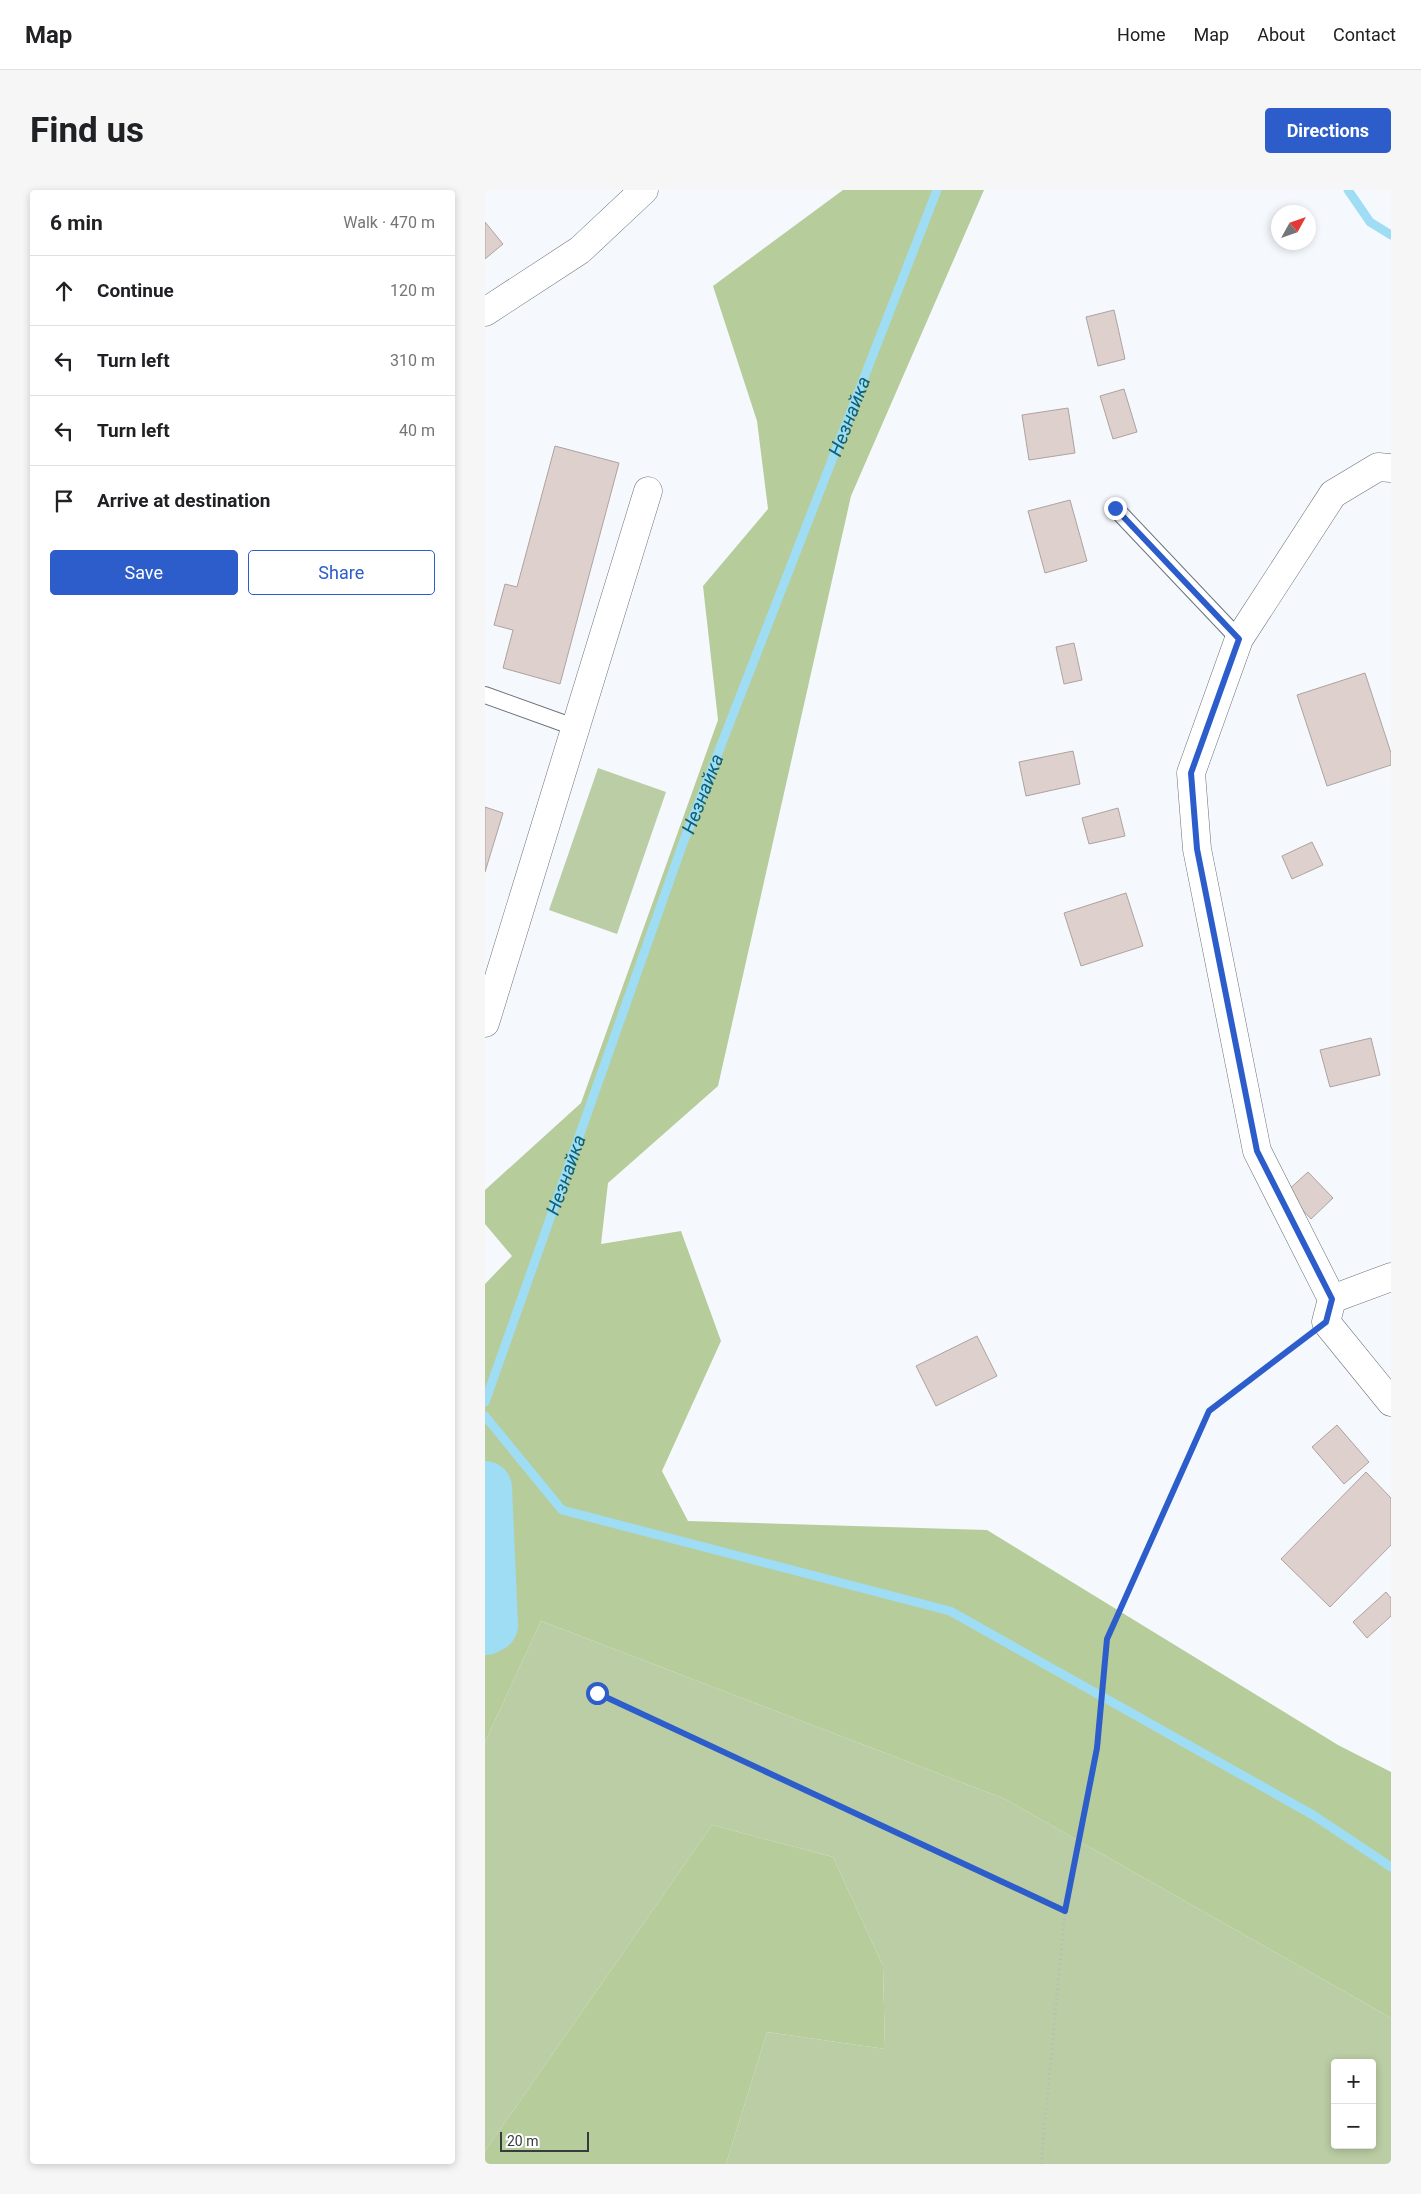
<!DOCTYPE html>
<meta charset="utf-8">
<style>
:root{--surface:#fff;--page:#f6f6f6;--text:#202124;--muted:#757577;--line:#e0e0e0;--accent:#2c5dcb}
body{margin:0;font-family:Roboto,sans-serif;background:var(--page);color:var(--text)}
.controls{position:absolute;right:15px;bottom:15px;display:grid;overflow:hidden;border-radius:5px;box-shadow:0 2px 8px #0003}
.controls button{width:45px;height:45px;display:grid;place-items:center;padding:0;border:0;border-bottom:1px solid var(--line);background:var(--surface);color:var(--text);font:25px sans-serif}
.compass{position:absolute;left:786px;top:15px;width:45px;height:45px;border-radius:50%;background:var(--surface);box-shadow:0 2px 8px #0003;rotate:50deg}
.scale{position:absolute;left:15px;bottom:12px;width:89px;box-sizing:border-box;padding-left:5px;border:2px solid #373b3e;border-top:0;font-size:14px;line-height:18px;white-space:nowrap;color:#373b3e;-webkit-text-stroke:4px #fff;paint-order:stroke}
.stop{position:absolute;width:15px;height:15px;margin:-11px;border:4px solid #2c5dcb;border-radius:50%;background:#fff}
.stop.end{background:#2c5dcb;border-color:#fff;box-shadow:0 1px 5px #0008}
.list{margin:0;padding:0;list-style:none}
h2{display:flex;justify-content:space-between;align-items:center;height:65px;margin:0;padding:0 20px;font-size:21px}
h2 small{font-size:16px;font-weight:400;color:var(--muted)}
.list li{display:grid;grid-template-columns:32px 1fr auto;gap:15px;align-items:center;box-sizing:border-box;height:70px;padding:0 20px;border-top:1px solid var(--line)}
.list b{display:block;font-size:19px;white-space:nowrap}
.list em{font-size:16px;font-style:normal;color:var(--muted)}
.actions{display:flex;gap:10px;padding:15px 20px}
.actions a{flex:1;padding:11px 0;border:1px solid var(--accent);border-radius:5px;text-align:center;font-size:18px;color:var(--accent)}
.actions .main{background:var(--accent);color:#fff}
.icon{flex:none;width:28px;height:28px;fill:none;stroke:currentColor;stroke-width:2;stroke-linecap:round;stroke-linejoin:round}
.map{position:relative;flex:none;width:906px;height:1974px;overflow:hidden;border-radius:5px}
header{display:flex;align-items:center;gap:30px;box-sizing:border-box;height:70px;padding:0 25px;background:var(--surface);border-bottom:1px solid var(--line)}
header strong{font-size:24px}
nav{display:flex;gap:28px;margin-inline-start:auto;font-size:18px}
.intro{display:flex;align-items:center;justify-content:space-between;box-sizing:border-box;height:120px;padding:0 30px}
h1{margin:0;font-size:35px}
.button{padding:12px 22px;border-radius:5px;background:var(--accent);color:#fff;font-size:18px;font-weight:700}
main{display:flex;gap:30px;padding:0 30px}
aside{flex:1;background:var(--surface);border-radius:5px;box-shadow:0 2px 8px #0003}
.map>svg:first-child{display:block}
</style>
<header>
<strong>Map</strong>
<nav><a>Home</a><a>Map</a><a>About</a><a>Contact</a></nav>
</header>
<div class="intro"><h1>Find us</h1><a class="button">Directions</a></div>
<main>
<aside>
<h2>6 min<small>Walk · 470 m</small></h2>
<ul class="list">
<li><svg class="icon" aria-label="ahead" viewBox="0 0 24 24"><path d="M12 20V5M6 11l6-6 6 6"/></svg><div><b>Continue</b></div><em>120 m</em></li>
<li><svg class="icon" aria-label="left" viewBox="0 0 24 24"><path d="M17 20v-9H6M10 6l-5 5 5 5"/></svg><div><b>Turn left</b></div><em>310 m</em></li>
<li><svg class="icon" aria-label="left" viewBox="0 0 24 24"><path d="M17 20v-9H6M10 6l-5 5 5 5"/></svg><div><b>Turn left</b></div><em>40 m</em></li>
<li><svg class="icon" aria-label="arrive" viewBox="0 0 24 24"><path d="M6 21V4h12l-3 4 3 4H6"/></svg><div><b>Arrive at destination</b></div></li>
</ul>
<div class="actions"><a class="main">Save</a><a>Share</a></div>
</aside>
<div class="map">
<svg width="906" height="1974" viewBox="0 0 906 1974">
<rect width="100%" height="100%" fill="#f5f9fd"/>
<!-- green -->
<g fill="#bbcda4" fill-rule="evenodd">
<path d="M113,578L181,602L132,744L64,720Z"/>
<path d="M56,1431L520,1609L906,1828V1974H241L282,1842L400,1859L398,1776L348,1667L227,1635L0,1961V1552ZM850,1873H887V1955H850Z"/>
</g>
<!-- forest -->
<g fill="#b7cc9b">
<path d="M358,0H499L366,306L233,896L123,993L116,1054L196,1041L236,1151L177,1281L203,1331L502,1340L853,1555L906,1582V1828L520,1609L56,1431L0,1552V1094L27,1066L0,1034V1000L96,913L233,530L218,396L283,319L272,231L228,96Z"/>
<path d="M227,1635L348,1667L398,1776L400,1859L282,1842L241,1974H0V1961Z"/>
</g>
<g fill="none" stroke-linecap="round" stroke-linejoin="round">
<!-- stream -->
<g stroke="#9eddf3" stroke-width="9">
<path d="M863,0L885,32L906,45"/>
<path id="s1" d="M0,1212L198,653L452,0"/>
<path d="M0,1226L77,1320L465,1421L828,1625L906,1677"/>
</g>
<!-- river -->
<path stroke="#9eddf3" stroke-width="54" d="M0,1298L6,1435L0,1438"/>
</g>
<!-- building -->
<g fill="#ded0cc" stroke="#afa29e">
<path d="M0,32L18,54L0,69Z"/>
<path d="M629,120L640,169L613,176L601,127Z"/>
<path d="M639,199L652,242L628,249L615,206Z"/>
<path d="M583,218L590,263L544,270L537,225Z"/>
<path d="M70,256L134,273L75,494L18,478L28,440L9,435L20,394L32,397Z"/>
<path d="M585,310L602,371L560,383L543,321Z"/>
<path d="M589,453L597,490L579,494L571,457Z"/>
<path d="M880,483L906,563V575L842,596L812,505Z"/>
<path d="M588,561L595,594L541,606L534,572Z"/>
<path d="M0,617L18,623L0,682Z"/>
<path d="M633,618L640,646L604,654L597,628Z"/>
<path d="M827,652L838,675L807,689L797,666Z"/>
<path d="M641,703L658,756L596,776L579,723Z"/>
<path d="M886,848L895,885L845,897L835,860Z"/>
<path d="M823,982L848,1008L826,1029L801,1002Z"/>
<path d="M492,1146L512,1186L451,1216L431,1176Z"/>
<path d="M852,1235L884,1272L859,1294L827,1257Z"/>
<path d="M881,1282L906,1308V1355L845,1417L796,1369Z"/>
<path d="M901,1402L906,1408V1426L882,1448L868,1432Z"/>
</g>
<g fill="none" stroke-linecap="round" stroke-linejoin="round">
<!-- lane casing -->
<g stroke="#6a727b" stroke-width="18">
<g id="lane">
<path d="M630,318L754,449"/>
<path d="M0,505L89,537"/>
</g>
</g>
<!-- street casing -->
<g stroke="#6a727b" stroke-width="29">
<g id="street">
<path d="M0,122L95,60L159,0"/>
<path d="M906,278L893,277L848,304L754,449L706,583L712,659L772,961L847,1109L841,1132L906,1212"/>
<path d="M0,833L163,301"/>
<path d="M847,1109L906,1087"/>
</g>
</g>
<!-- path -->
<g stroke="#b6babe" stroke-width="3" stroke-dasharray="1 4" stroke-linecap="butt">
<path d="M112,1503L580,1721"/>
<path d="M556,1974L580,1721L613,1558L622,1449L724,1221L819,1149"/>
</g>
<!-- lane -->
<use href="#lane" stroke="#fff" stroke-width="16"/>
<!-- street -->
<use href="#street" stroke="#fff" stroke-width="28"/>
</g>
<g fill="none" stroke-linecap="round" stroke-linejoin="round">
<!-- route -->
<path stroke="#2c5dcb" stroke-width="6" d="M112,1503L580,1721L612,1558L622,1449L724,1221L841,1132L847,1109L772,961L712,659L706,583L754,449L630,318"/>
</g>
<g text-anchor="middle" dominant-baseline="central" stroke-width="4.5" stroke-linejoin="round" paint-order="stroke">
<!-- water labels -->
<g font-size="19" font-style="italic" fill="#0c6177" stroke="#fff">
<text stroke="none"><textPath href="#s1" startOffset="1051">Незнайка</textPath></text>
<text stroke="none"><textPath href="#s1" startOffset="646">Незнайка</textPath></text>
<text stroke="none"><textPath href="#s1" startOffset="241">Незнайка</textPath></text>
</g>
</g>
</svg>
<div class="controls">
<button>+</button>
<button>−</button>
</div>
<svg class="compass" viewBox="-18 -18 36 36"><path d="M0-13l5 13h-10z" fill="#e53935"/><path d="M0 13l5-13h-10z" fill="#757577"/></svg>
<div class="scale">20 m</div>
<div class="stop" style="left:112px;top:1503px"></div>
<div class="stop end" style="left:630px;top:318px"></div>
</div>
</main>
